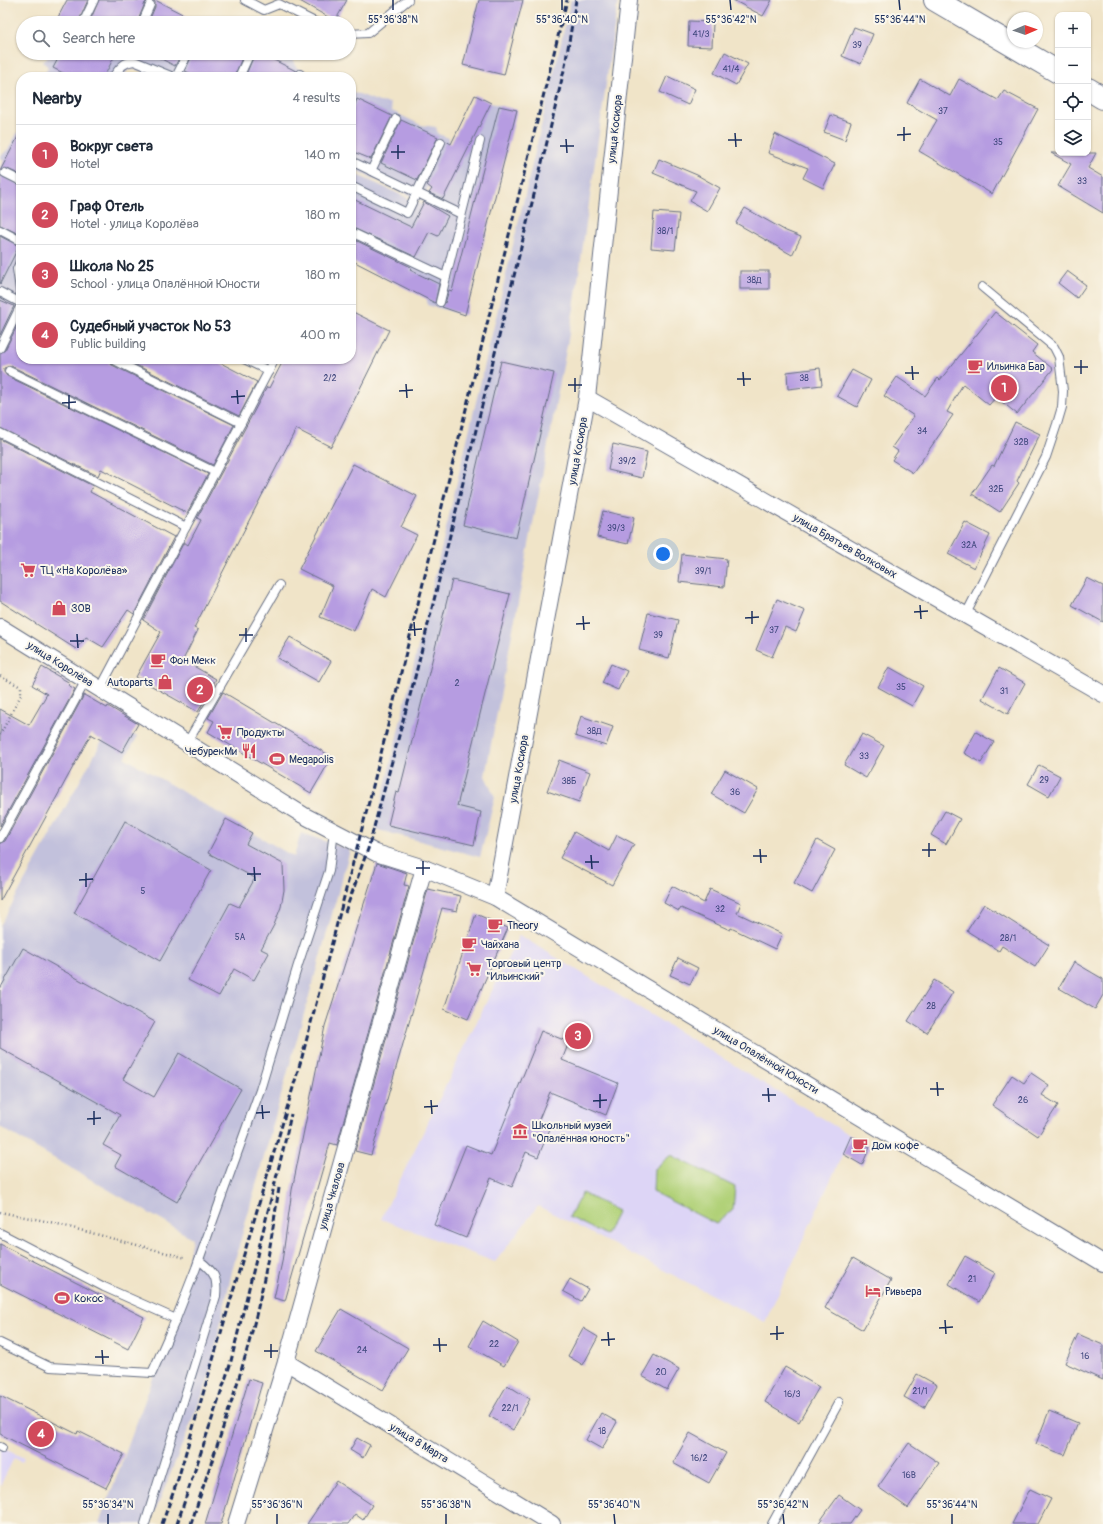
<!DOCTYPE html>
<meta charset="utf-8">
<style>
:root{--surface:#fff;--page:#f2f2f3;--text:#1f2937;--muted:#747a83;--line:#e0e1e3;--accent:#d1495b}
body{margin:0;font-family:Pangolin,sans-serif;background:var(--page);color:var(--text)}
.controls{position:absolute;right:12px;top:12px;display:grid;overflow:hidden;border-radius:8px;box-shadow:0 1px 3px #0004}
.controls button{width:36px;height:36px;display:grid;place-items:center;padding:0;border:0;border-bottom:1px solid var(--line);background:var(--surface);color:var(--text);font:20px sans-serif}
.compass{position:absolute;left:1007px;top:12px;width:36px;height:36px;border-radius:50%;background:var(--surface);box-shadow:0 1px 3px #0004;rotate:88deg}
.you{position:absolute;left:663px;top:554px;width:14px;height:14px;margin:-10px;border:3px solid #fff;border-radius:50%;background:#1a73e8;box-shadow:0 0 0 6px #1a73e833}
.badge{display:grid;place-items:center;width:26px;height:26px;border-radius:50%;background:var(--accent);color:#fff;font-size:13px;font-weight:700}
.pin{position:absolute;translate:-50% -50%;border:2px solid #fff;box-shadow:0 1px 4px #0006}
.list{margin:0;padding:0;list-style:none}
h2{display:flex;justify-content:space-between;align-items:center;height:52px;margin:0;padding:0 16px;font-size:17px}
h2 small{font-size:13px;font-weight:400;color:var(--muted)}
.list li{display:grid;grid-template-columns:26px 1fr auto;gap:12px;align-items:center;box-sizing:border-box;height:60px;padding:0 16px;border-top:1px solid var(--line)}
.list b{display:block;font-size:15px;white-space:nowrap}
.list p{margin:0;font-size:13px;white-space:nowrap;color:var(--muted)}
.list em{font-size:13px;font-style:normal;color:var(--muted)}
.icon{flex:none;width:22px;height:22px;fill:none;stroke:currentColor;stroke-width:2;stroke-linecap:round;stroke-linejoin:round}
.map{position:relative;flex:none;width:1103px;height:1524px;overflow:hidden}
.search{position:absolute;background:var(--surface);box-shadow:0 1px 3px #0004;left:16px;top:16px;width:340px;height:44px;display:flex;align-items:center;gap:10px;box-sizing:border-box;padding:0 14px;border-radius:22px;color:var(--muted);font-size:15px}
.panel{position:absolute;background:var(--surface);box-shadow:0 1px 3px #0004;left:16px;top:72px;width:340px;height:292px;border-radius:16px}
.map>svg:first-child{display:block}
</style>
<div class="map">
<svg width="1103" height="1524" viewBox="0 0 1103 1524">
<rect width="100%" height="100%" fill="#fbf7ec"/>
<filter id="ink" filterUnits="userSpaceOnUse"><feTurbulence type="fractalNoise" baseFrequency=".025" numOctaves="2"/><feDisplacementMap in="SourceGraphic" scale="8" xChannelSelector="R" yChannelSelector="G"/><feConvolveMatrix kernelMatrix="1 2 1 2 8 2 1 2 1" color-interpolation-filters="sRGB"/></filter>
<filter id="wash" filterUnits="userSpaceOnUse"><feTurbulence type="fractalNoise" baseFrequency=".012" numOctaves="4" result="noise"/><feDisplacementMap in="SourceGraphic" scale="16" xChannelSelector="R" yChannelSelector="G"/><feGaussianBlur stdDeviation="0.9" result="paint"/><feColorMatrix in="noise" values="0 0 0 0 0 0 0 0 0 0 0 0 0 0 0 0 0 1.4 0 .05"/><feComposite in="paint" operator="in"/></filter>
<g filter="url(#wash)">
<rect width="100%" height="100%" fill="#f0e4c8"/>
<!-- built -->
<g fill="#ddd5f6">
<path d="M519,935L851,1136L765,1322L538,1206L495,1262L381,1219Z"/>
<path d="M0,1447L24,1458L22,1462L14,1458L0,1486Z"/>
</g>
<!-- industrial -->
<g fill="#c2c1dc">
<path d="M571,0H618L574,308L485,776L495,797L480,857L375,829Z"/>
<path d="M53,53H269L277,57L294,60V64L297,68L322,77H155L139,70L129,69L122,77H43L48,67L43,62Z"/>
<path d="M351,93L359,94L379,102L390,103L392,111L421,125L436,127L438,134L449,138L422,201L351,168Z"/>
<path d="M475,95L491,103L517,110L465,315L427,305V299L354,262L351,268V172L423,205Z"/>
<path d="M21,126V320L0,362V168L4,161L0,157L9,148Z"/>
<path d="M107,732L138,736L125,758L294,857L301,833L350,850L233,1267L208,1381L150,1524H99L178,1311L192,1238L0,1127V926Z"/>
</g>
<!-- green -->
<g fill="#b1d178" stroke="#66806b">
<path d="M671,1155L735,1187L733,1210L716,1224L653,1192L654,1169Z"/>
<path d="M582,1193L618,1211L606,1235L569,1217Z"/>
</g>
<g id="blocks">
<!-- building -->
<g fill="#b69ce1">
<path d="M67,0H88L78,23H55Z"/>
<path d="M99,0H148L145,3L137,23H89Z"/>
<path d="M152,0H155L200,23H148L155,7V2Z"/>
<path d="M298,0H347L335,21Z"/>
<path d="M479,0H523L504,75L463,65Z"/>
<path d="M733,0H772L763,16Z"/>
<path d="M689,21L713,22L712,47L688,46Z"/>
<path d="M854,27L873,34L861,64L842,56Z"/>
<path d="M725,52L748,64L736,85L714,73Z"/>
<path d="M61,53H116L104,77H71L53,68Z"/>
<path d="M150,53H182L175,66Z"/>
<path d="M193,53H244L234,77H198L185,71Z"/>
<path d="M255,53H260L296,71L294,77H245Z"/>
<path d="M667,76L695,89L688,105L660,92Z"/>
<path d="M920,79L950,96L959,79L998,100L1004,91L1038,109L992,194L919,151L937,120L907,103Z"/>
<path d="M475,95L491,103L443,199L429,193L432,189L427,185L446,141L451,144Z"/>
<path d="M357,99L392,116L371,159L351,151V113Z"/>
<path d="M499,106L517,110L465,315L442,307L445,303L449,290L452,291Z"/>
<path d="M831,115L851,122L845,140L824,132Z"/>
<path d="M401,120L438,137L417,180L381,163Z"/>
<path d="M21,131V175L5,168L0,171Z"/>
<path d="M775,134L835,164L823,188L803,178L808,168L768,153Z"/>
<path d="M1051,153H1096L1088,168L1103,177V213L1058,186L1071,164Z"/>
<path d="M659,159L697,175L720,188L707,211L690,201L696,191L653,173Z"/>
<path d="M0,175L21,186V235L0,225Z"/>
<path d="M351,198L411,227L424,202L448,216L438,236L429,232L416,257L351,227Z"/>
<path d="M745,208L786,231L801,237L792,255L736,223Z"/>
<path d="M654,212L679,214L675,250L651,248Z"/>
<path d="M0,236L19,246L0,284Z"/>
<path d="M351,238L411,267L410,270L439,284L435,303L351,260Z"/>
<rect x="740" y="271" width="29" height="18"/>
<path d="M1067,271L1086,285L1077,298L1058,283Z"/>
<path d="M0,300L14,306L0,335Z"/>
<path d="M351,311L389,330L331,447L296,429L194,628L198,630L183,660L216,679L198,712L136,677L161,632L143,620L184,542L188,545L201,520L197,518L267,387L269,388L284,359H351Z"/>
<path d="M995,312L1037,345L1032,352L1053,369L1017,414L996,397L989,405L963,384L947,412L953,415L913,473L892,460L898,451L892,447L914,416L884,396L897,377L925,396L938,378L940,380Z"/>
<path d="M21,318V359H107L110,364L234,425L213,465L11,366L4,368V372L7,376L208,474L187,513L101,469L98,476L0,428V353L5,350Z"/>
<path d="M124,359H213L257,382L239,416Z"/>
<path d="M501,361L554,373L516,538L463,525Z"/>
<path d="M820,368L822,385L788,389L787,372Z"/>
<path d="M852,370L871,380L857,407L837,396Z"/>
<path d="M1015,422L1040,434L1017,481L1019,483L1000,512L972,494L992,465L994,466Z"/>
<path d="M0,439L93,486L90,492L174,537L134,614L128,610L103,647L86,637L76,649L0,601Z"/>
<path d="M613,444L647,452L642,478L608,470Z"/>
<path d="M353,464L417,496L401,527L417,535L386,597L372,589L354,631L320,617L333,586L299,569Z"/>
<path d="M603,511L634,518L628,544L597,537Z"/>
<path d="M965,522L990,535L974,568L948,554Z"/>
<path d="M682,554L727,559L724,587L679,582Z"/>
<path d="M1087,578L1103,586V622L1072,605Z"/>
<path d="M452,580L510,594L457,806L481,812L474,845L388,825L396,792L399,793Z"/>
<path d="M777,599L805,611L796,632L785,627L772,657L756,650Z"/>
<path d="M648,613L678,620L669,658L639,650Z"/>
<path d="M290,637L331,661L319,682L277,658Z"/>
<path d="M611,664L627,671L618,690L602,683Z"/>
<path d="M42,667L70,683L68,685L75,689L0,826V709L29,725L47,694L32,685Z"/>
<path d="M889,667L923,686L912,706L878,687Z"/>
<path d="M999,668L1025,683L1008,714L982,699Z"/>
<path d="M223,692L332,757L311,793L208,732L214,721L208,718Z"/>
<path d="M84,695L107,708L108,706L138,724L122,752L91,734L0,901V843L5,841Z"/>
<path d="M581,716L613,727L606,746L575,736Z"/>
<path d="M976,732L994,742L981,763L964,753Z"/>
<path d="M862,734L884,746L866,778L844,765Z"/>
<path d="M559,760L590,772L579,802L547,791Z"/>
<path d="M1039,765L1060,776L1049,796L1028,784Z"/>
<path d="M725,770L758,789L744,813L711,794Z"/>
<path d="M945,811L960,819L946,844L931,835Z"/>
<path d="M226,819L252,833L246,844L283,864L284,890L281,907L274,925L261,949L269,953L254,980L234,969L219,996L188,980L230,903L239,907L255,878L208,853Z"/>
<path d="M125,821L211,870L160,961L74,913Z"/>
<path d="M574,832L609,851L617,835L634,844L612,885L560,858Z"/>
<path d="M817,840L835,850L812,893L794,883Z"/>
<path d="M377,863L407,873L404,885L409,886L337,1145L330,1143L285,1301L274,1298L282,1262L292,1190L325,1026Z"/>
<path d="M672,886L704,903L710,889L741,903L737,913L782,934L775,949L731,928L730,930L681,908L679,911L664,903Z"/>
<path d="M428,889L461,896L457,911L442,908L371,1155L355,1151Z"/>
<path d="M984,904L1049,945L1035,967L1002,946L999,951L967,931Z"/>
<path d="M476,914L508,928L468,1019L444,1009Z"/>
<path d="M23,948L155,1022L123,1079L154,1097L179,1053L241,1089L177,1202L115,1166L121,1155L103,1145L120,1115L0,1048V989Z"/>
<path d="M678,958L698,968L690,984L670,975Z"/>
<path d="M1074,962L1103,979V995L1095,1009L1059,988Z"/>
<path d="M934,980L953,992L927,1033L908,1021Z"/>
<path d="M541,1031L569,1042L562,1060L618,1083L606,1115L550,1092L537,1124L550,1129L538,1157L526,1152L512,1187L491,1178L466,1238L434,1225L466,1145L491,1155Z"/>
<path d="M1031,1073L1049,1085L1042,1095L1058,1105L1038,1136L992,1105L1012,1075L1024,1083Z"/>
<path d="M851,1136L870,1147L862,1165L843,1154Z"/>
<path d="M0,1244L144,1317L128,1349L0,1284Z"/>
<path d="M965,1256L995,1273L979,1302L949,1284Z"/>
<path d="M853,1258L891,1280L863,1330L825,1308Z"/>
<path d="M570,1279L588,1289L581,1301L563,1291Z"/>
<path d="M341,1309L408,1348L383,1390L316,1351Z"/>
<path d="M483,1321L518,1342L504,1366L469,1346Z"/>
<path d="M583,1328L598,1337L583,1365L568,1356Z"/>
<path d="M1078,1334L1103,1345V1380L1065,1363Z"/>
<path d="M654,1355L679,1369L667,1390L642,1376Z"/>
<path d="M785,1367L819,1387L799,1422L765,1402Z"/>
<path d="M917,1374L937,1385L924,1408L904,1397Z"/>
<path d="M249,1379L262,1383L221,1524H205Z"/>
<path d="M507,1385L530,1399L513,1430L489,1416Z"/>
<path d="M0,1396L77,1434L78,1431L124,1454L106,1488L0,1434Z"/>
<path d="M1049,1411L1078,1423L1065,1455L1036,1444Z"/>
<path d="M601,1413L617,1422L602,1449L586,1440Z"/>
<path d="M690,1433L726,1453L709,1483L673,1463Z"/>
<path d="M357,1438L370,1445L363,1458L350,1450Z"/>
<path d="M909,1443L939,1463L908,1508L878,1487Z"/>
<path d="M336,1481L372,1505L363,1520L355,1514L348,1524H307Z"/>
<path d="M1030,1489L1051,1499L1038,1524H1012Z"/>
<path d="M839,1495L860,1510L850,1524H818Z"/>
</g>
</g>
</g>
<g filter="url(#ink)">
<use href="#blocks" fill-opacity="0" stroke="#666e83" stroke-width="1"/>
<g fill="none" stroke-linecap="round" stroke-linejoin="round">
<!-- lane casing -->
<g stroke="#666e83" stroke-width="10">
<g id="lane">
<path d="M245,0L264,10L279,4L317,23"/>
<path d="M83,23L94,0"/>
<path d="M142,23L150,5"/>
<path d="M349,34L368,33L408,0"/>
<path d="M126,53L127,54"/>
<path d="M113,77C119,69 123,62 134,61L173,77"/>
<path d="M176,77L188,53"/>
<path d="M239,77L250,53"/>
<path d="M299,77L300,74"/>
<path d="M351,161L461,214"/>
<path d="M371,171L396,119"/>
<path d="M5,173L21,181"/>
<path d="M351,186L407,213L441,142"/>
<path d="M0,230L21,241"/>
<path d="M351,232L446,277L480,141"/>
<path d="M21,260L17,269L21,296"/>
<path d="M0,292L21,303"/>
<path d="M440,302L446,277"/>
<path d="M0,348L21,305"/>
<path d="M112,359L241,423"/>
<path d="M244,359L269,371"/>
<path d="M9,371L215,472"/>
<path d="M0,433L186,527"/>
<path d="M965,616L1046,457L1057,424L1062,407L1063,391L1059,357L1054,347L982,287"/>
<path d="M100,689L275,359"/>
<path d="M187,743L279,585"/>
<path d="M0,838L86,680"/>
<path d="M0,1233L104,1287L176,1319L152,1373L50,1367L0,1343"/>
<path d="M176,1319L196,1268L260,1090L298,965L329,871L334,831"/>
<path d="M0,1447L2,1448"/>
<path d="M145,1524L216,1296C218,1277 214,1272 199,1260"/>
<path d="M772,1524L839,1402"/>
</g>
</g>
<!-- street casing -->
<g stroke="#666e83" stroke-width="18">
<g id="street">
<path d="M587,398L1103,694"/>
<path d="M0,627L303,815L376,853L424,868L495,897L1103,1263"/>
<path d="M495,897L587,398L629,0"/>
<path d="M286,1362L552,1524"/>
<path d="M236,1524L286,1362L424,868"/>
</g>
</g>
<!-- secondary casing -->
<g stroke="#666e83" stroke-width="24">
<g id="secondary">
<path d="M935,0L1058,72"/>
<path d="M1088,89L1103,98"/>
</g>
</g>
<!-- path -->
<g stroke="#666e83" stroke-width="2.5" stroke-dasharray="1 3" stroke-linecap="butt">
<path d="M0,676L21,687V695L0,735"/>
<path d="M0,1212L50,1222L186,1258"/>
</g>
<!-- lane -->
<use href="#lane" stroke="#fff" stroke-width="8"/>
<!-- street -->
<use href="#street" stroke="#fff" stroke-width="16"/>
<!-- secondary -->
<use href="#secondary" stroke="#fff" stroke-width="22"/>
<!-- rail -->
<g stroke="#1b2f5e" stroke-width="3" stroke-dasharray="6 3" stroke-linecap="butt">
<path d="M345,912L368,849L415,677L548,138L565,66L576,0"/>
<path d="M162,1524L178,1479L302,1057L370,798L567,0"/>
<path d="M177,1524L230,1365L284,1146L291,1114"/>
<path d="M191,1524C214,1452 241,1381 258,1307C267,1268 273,1228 279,1188"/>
</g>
</g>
</g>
<!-- ticks -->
<path fill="none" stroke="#1b2f5e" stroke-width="1.5" d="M393,0V10M562,0V10M730,0L731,10M899,0L900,10M904,127V141M735,133L736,147M897,135L911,134M566,139L567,153M728,140H742M398,145V159M560,146H574M391,152H405M1081,360V374M912,366L913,380M1074,367H1088M743,372L744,386M905,373H919M575,378V392M737,379H751M406,384L407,398M568,385H582M237,390L238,404M399,391L413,390M69,395V409M231,397L245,396M62,403L76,402M920,605L921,619M752,611V624M914,612L928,611M583,616L584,630M745,618L759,617M414,622L415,636M576,624L590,623M246,628V642M408,630L422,629M77,634L78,648M239,635H253M70,641H84M929,843V857M760,849L761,863M922,850H936M591,855L592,869M753,856H767M423,861V875M585,862H599M254,867L255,881M416,868H430M86,873V887M247,874H261M79,880L93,879M937,1082L938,1096M768,1088L769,1102M930,1089H944M600,1094V1108M762,1095H776M431,1100L432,1114M593,1101L607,1100M262,1105L263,1119M424,1107L438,1106M94,1111V1125M256,1113L270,1112M87,1119L101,1118M945,1320L946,1334M777,1326V1340M939,1328L953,1327M608,1332L609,1346M770,1334L784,1333M439,1338L440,1352M601,1340L615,1339M271,1344V1358M433,1345H447M102,1350L103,1364M264,1351H278M95,1357H109M108,1514V1524M277,1514V1524M446,1514V1524M614,1514L615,1524M783,1514L784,1524M952,1514V1524"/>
<!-- icons -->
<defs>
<g id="cafe-bare" transform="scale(1.2)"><path d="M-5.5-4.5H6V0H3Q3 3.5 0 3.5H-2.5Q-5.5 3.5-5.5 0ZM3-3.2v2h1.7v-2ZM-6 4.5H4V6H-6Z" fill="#d1495b" stroke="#fbf7ec" stroke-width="2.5" paint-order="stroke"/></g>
<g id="supermarket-bare" transform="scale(1.2)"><path d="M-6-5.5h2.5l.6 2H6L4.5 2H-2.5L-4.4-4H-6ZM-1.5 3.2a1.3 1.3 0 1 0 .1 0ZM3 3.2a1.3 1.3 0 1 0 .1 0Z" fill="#d1495b" stroke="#fbf7ec" stroke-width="2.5" paint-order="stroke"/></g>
<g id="shop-bare" transform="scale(1.2)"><path d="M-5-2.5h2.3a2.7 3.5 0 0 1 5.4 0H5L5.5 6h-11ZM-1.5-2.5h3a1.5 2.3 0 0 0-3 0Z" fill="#d1495b" stroke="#fbf7ec" stroke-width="2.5" paint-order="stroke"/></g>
<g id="restaurant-bare" transform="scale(1.2)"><path d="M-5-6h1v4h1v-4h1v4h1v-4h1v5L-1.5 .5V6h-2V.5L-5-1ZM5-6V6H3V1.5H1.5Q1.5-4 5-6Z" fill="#d1495b" stroke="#fbf7ec" stroke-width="2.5" paint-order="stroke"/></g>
<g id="stadium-bare" transform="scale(1.2)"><path d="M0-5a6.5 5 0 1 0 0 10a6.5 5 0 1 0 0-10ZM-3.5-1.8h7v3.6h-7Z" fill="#d1495b" stroke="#fbf7ec" stroke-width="2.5" paint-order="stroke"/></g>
<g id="museum-bare" transform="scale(1.2)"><path d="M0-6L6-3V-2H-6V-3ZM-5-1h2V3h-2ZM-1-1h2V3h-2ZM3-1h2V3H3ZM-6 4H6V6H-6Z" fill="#d1495b" stroke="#fbf7ec" stroke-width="2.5" paint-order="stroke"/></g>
<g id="hotel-bare" transform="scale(1.2)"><path d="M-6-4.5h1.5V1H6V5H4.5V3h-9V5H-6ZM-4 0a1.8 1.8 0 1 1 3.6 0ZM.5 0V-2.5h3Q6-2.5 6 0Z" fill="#d1495b" stroke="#fbf7ec" stroke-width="2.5" paint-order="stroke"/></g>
</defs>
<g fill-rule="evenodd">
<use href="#cafe-bare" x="975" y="366"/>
<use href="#supermarket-bare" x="28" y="570"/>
<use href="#shop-bare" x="59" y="608"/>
<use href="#cafe-bare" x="158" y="660"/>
<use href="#shop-bare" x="165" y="682"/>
<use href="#supermarket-bare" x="225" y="732"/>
<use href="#restaurant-bare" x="249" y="751"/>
<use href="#stadium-bare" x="277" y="759"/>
<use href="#cafe-bare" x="495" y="925"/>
<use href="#cafe-bare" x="469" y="944"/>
<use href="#supermarket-bare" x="474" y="969"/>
<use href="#museum-bare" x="520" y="1131"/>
<use href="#cafe-bare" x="860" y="1145"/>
<use href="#hotel-bare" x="873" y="1291"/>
<use href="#stadium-bare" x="62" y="1298"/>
</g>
<g text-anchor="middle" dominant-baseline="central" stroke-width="4" stroke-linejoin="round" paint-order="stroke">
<!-- number labels -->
<g font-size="9" fill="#424a7f">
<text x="701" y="34">41/3</text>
<text x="857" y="45">39</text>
<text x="731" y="69">41/4</text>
<text x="943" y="111">37</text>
<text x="998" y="142">35</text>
<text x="1082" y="181">33</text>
<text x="665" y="231">38/1</text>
<text x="754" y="280">38Д</text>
<text x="330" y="378">2/2</text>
<text x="804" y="378">38</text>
<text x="922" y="431">34</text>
<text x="1021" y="442">32В</text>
<text x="627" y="461">39/2</text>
<text x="996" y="489">32Б</text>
<text x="616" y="528">39/3</text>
<text x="969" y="545">32А</text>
<text x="703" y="571">39/1</text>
<text x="774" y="630">37</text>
<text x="658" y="635">39</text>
<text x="457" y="683">2</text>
<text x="901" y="687">35</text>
<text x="1004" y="691">31</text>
<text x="594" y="731">38Д</text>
<text x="864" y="756">33</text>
<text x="1044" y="780">29</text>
<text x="569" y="781">38Б</text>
<text x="735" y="792">36</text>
<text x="143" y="891">5</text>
<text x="720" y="909">32</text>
<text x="240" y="937">5А</text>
<text x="1008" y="938">28/1</text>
<text x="931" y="1006">28</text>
<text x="1023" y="1100">26</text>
<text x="972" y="1279">21</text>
<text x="494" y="1344">22</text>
<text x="362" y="1350">24</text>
<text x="1085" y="1356">16</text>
<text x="661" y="1372">20</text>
<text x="920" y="1391">21/1</text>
<text x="792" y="1394">16/3</text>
<text x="510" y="1408">22/1</text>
<text x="602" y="1431">18</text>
<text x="699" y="1458">16/2</text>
<text x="909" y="1475">16В</text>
</g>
<!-- street labels -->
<g font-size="11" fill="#1b2f5e" stroke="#fbf7ec">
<text transform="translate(615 129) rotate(-84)">улица Косиора</text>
<text transform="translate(578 451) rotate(-80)">улица Косиора</text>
<text transform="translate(845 546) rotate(30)">улица Братьев Волковых</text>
<text transform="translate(60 664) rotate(32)">улица Королёва</text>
<text transform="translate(519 769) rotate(-80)">улица Косиора</text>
<text transform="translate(766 1060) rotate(31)">улица Опалённой Юности</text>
<text transform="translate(332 1196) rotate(-74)">улица Чкалова</text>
<text transform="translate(419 1443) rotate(31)">улица 8 Марта</text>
</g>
<!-- poi labels -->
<g font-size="11" fill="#1b2f5e" stroke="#fbf7ec" text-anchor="start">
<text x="987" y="366">Ильинка Бар</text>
<text x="40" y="570">ТЦ «На Королёва»</text>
<text x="71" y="608">ЗОВ</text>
<text x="170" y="660">Фон Мекк</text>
<text x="153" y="682" text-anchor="end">Autoparts</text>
<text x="237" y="732">Продукты</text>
<text x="237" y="751" text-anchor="end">ЧебурекМи</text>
<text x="289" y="759">Megapolis</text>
<text x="507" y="925">Theory</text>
<text x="481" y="944">Чайхана</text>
<text x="486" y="963">Торговый центр<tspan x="486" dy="13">"Ильинский"</tspan></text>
<text x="532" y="1125">Школьный музей<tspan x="532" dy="13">"Опалённая юность"</tspan></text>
<text x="872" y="1145">Дом кофе</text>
<text x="885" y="1291">Ривьера</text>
<text x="74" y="1298">Кокос</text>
</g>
</g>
<g font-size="10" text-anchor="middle" fill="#1b2f5e" stroke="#fbf7ec" stroke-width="4" stroke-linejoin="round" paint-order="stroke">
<text x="393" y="23">55°36'38"N</text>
<text x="562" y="23">55°36'40"N</text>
<text x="731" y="23">55°36'42"N</text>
<text x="900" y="23">55°36'44"N</text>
<text x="108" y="1508">55°36'34"N</text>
<text x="277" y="1508">55°36'36"N</text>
<text x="446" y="1508">55°36'38"N</text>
<text x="614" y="1508">55°36'40"N</text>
<text x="783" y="1508">55°36'42"N</text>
<text x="952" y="1508">55°36'44"N</text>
</g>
</svg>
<div class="controls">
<button>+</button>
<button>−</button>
<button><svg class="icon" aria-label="locate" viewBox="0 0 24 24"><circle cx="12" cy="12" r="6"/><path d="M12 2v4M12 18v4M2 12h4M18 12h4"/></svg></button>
<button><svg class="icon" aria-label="layers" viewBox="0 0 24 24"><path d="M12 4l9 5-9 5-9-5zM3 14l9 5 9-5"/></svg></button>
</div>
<svg class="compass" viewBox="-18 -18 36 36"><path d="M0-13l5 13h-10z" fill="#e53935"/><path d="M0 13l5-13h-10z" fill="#747a83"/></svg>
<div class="you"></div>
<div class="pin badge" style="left:1004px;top:388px">1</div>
<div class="pin badge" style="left:200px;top:690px">2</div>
<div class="pin badge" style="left:578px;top:1036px">3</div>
<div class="pin badge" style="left:41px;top:1434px">4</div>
<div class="search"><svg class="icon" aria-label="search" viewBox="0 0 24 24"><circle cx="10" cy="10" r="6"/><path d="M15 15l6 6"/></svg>Search here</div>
<section class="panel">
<h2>Nearby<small>4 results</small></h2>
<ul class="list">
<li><span class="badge">1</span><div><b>Вокруг света</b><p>Hotel</p></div><em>140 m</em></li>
<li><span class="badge">2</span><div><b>Граф Отель</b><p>Hotel · улица Королёва</p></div><em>180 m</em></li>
<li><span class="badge">3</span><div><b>Школа № 25</b><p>School · улица Опалённой Юности</p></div><em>180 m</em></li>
<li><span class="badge">4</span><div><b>Судебный участок № 53</b><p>Public building</p></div><em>400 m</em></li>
</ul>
</section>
</div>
